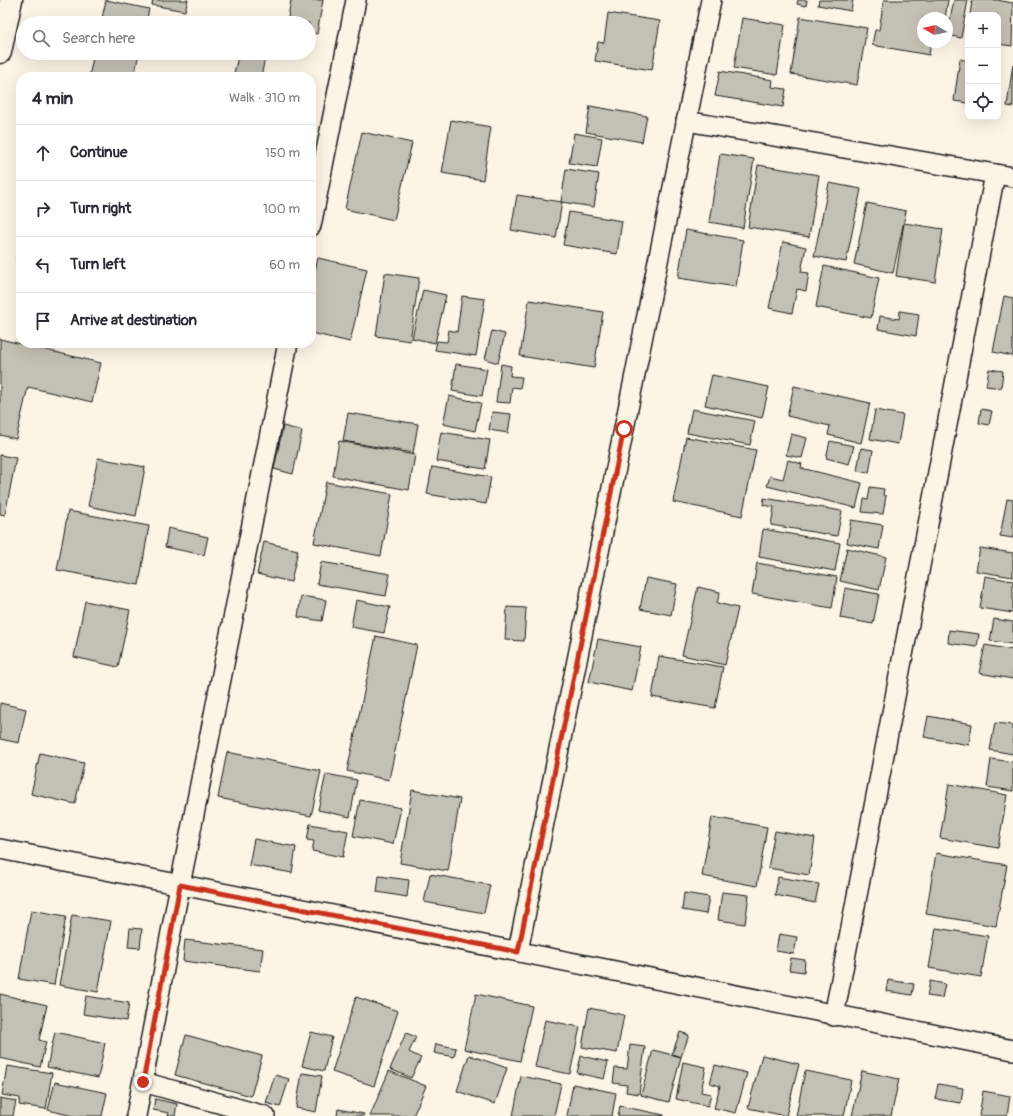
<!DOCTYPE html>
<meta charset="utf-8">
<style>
:root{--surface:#fff;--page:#f2f2f3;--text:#2b2b33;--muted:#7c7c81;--line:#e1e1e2}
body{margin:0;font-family:Pangolin,sans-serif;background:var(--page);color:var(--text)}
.controls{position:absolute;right:12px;top:12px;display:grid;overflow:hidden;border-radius:8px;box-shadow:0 4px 16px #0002}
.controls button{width:36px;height:36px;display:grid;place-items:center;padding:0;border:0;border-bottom:1px solid var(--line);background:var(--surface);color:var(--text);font:20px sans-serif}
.compass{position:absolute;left:917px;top:12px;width:36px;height:36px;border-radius:50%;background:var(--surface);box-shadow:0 4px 16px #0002;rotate:279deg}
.stop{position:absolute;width:12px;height:12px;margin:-9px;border:3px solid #c8321e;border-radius:50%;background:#fff}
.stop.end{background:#c8321e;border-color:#fff;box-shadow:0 1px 4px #0008}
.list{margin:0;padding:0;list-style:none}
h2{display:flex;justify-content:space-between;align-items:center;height:52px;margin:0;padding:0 16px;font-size:17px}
h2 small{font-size:13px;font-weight:400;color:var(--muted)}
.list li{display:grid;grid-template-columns:26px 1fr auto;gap:12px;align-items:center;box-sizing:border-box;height:56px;padding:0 16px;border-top:1px solid var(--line)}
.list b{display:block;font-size:15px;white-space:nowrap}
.list em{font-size:13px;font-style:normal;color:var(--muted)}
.icon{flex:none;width:22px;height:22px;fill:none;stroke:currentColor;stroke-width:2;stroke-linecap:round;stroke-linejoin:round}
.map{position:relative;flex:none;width:1013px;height:1116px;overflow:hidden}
.search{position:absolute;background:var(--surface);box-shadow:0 4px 16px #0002;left:16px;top:16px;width:300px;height:44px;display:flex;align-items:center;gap:10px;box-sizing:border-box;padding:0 14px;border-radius:22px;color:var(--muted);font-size:15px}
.panel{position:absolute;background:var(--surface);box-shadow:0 4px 16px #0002;left:16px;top:72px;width:300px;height:276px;border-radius:16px}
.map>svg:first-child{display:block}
</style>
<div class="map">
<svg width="1013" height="1116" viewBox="0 0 1013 1116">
<rect width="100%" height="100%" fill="#fcf5e5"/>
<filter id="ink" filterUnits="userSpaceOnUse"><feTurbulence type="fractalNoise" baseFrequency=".025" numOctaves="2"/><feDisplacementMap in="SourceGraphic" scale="8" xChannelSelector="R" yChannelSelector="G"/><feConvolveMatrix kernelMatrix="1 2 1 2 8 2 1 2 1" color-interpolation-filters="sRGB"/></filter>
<g filter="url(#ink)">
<!-- building -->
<g fill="#c4c0b3" stroke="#1c1c1c">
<path d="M106,0L149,9L146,23H101Z"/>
<path d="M153,0H188L185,11L152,5Z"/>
<path d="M291,0H323L317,34L309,32V23H287Z"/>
<path d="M798,0H807L806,6L797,4Z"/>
<path d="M819,0H853L851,11L818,5Z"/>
<path d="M884,0H948L945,18H923V42H931L929,55L872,45L875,30H879Z"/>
<path d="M954,0H968L961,38L947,35Z"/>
<path d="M972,0H997L1013,3L1012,46L998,44V15H970Z"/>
<path d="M608,13L660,21L652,70L595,61L598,42L604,43Z"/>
<path d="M800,17L867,28L857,85L791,74Z"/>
<path d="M742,18L785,25L777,75L734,68Z"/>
<path d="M94,53H139L134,77H89Z"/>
<path d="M239,53H266L261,77H233Z"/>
<path d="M960,59L968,61V103L954,101Z"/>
<path d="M1013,64V107L1007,106Z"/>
<path d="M720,71L773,80L772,87L786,89L783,107L715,96Z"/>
<path d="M590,106L647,116L642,142L586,132Z"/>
<path d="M451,120L491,127L483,180L442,173Z"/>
<path d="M362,132L412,143L394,220L345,209Z"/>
<path d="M574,133L602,138L597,167L569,163Z"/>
<path d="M720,154L754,159L743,228L709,222Z"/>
<path d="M758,165L819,175L809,237L748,227Z"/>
<path d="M566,169L599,174L594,207L561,202Z"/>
<path d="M829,183L861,189L846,262L814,256Z"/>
<path d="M517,195L562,202L556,238L511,230Z"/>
<path d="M867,203L906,211L893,273L854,264Z"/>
<path d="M569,212L622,221L617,254L563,245Z"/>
<path d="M904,223L943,229L935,282L896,276Z"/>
<path d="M686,230L743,240L736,287L678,278Z"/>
<path d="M21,234V260L16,259Z"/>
<path d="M783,242L806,247L801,272L809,273L806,291L797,289L792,313L769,308Z"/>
<path d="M318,258L367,269L350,342L311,333V288Z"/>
<path d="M824,266L879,278L871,318L816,307Z"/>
<path d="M385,273L419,278L410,341L376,336Z"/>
<path d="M423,290L446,295L435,343L412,338Z"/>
<path d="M462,296L485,299L476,356L435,350L437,341L447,342L449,330L457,332Z"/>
<path d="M1004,296L1013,298V356L993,352Z"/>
<path d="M529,300L603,312L594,368L520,356Z"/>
<path d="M900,311L919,314L916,336L878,329L880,316L899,319Z"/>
<path d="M492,331L505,334L498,363L485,359Z"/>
<path d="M0,339L101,363L92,402L28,387L16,439L0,435Z"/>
<path d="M456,364L487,369L482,396L452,391Z"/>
<path d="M501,364L511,366L510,376L522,377L520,388L512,387L510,403L496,402Z"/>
<path d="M989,369L1003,371L1001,388L986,386Z"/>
<path d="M712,375L769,387L762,418L705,405Z"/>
<path d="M794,386L870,403L861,443L828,435L830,426L787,416Z"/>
<path d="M449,396L481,403L475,431L443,424Z"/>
<path d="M692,409L755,421L750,445L687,433Z"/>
<path d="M981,409L992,411L989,425L979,423Z"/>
<path d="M875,410L903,415L898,444L870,439Z"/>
<path d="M492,412L511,414L508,433L489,430Z"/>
<path d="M348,413L418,424L413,453L343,441Z"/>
<path d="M283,426L302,431L293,474L274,469Z"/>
<path d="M441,432L490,440L485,469L436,461Z"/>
<path d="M791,434L807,438L802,458L786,455Z"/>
<path d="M686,437L756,450L742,516L673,502Z"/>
<path d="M339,441L415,455L409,490L333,476Z"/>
<path d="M830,441L854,446L849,464L826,458Z"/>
<path d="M861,448L873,450L869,473L857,471Z"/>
<path d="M0,455L16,458L5,515L0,514Z"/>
<path d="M98,458L145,467L136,516L88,506Z"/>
<path d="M788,460L802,464L801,468L862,483L856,508L767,486L770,476L783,479Z"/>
<path d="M432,467L491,477L486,504L427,494Z"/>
<path d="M326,482L392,494L381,556L314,543Z"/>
<path d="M870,487L884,489L883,495L886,496L883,514L862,512L864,499L868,500Z"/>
<path d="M764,498L842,511L837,536L771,525L774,507L763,505Z"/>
<path d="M1007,499L1013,500V538L1000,536Z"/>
<path d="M68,511L149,526L139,585L57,570Z"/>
<path d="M851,520L883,525L879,549L847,543Z"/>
<path d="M168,528L208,537L204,555L165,547Z"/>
<path d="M763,529L840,543L835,571L759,557Z"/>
<path d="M264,542L298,550L291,582L257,574Z"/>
<path d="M847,548L886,557L879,590L840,581Z"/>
<path d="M980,548L1013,553V577L976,571Z"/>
<path d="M321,562L390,574L386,596L317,584Z"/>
<path d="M757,563L837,577L832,608L752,594Z"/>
<path d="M985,576L1013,581V613L980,608Z"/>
<path d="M646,578L677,584L671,615L640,609Z"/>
<path d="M698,587L720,592L717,603L738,608L725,665L682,655Z"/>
<path d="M845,588L879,594L873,624L840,618Z"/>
<path d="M301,596L326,600L322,621L298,617Z"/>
<path d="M356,600L390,607L384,633L351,627Z"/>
<path d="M85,601L130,610L118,667L74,657Z"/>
<path d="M507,607L526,608L524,641L505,640Z"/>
<path d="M994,619L1013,622V644L990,641Z"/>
<path d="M949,630L979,634L977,647L948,643Z"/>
<path d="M376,636L417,645L389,780L347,771Z"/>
<path d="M598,639L641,647L632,691L589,682Z"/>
<path d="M985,645L1013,650V679L979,673Z"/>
<path d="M659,656L723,667L715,708L652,697Z"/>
<path d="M0,703L26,709L19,743L0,739Z"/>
<path d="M928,716L972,724L969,745L924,737Z"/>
<path d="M995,723L1013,725V754L990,750Z"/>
<path d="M227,752L321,771L311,816L218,798Z"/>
<path d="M40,753L84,763L75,804L31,794Z"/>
<path d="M991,759L1013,762V791L987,787Z"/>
<path d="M326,774L357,780L350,817L318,810Z"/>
<path d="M949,784L1007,795L998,848L940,838Z"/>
<path d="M412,790L460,799L448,871L400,863Z"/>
<path d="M360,800L401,808L393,844L353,836Z"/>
<path d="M712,817L767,827L757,886L702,876Z"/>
<path d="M310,824L348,831L343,857L312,851L314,841L307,840Z"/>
<path d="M775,831L815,838L809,875L768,868Z"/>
<path d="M254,839L296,847L292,873L249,865Z"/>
<path d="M936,853L1007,865L996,926L926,914Z"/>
<path d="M430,874L490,885L484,913L424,902Z"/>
<path d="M379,876L409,880L407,897L377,892Z"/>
<path d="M778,877L819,884L815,903L775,895Z"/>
<path d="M722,892L749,895L745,924L718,920Z"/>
<path d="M684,893L709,897L706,914L682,910Z"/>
<path d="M31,910L66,916L54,985L19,979Z"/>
<path d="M72,915L111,921L98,992L59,985Z"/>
<path d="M130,928L142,929L140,948L128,947Z"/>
<path d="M936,928L988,936L981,977L929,968Z"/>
<path d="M779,934L797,937L794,954L776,951Z"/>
<path d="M185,940L263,949L260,971L183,961Z"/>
<path d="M791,958L805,960L804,972L789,970Z"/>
<path d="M888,980L914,984L912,995L886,991Z"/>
<path d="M930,981L945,984L942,998L927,996Z"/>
<path d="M0,994L47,1005L39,1040L46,1042L40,1067L0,1058Z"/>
<path d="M476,994L532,1006L520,1061L464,1049Z"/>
<path d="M86,996L129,1003L126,1021L83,1014Z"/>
<path d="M356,997L398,1011L374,1086L332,1072Z"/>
<path d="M589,1008L624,1015L617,1053L582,1047Z"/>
<path d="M545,1020L580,1027L570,1074L535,1067Z"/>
<path d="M55,1032L105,1043L98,1078L47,1067Z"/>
<path d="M311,1032L332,1037L324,1071L302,1066Z"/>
<path d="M680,1032L689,1035L681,1057L672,1054Z"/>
<path d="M406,1033L416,1037L409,1052L421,1058L411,1078L390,1069Z"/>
<path d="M186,1035L262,1056L251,1096L175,1075Z"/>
<path d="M436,1044L456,1048L454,1057L434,1053Z"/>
<path d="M630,1045L645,1047L639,1094L626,1092L627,1085L613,1083L615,1068L627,1069Z"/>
<path d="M653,1050L681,1057L669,1102L641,1095Z"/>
<path d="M469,1055L507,1068L495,1104L457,1091Z"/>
<path d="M762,1055L799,1064L786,1116L748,1108Z"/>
<path d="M581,1056L608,1062L604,1079L577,1073Z"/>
<path d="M683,1062L706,1067L701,1092L711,1094L708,1106L676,1099Z"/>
<path d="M715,1065L747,1073L736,1113L714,1108L720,1086L710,1083Z"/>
<path d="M7,1066L52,1073L46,1109L19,1105L20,1098L2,1095Z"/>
<path d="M389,1071L426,1086L413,1116H370Z"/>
<path d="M805,1071L851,1080L844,1116H796Z"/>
<path d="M862,1071L899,1079L891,1116H852Z"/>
<path d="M302,1073L322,1076L316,1112L296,1108Z"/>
<path d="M275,1075L289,1079L280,1107L266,1103Z"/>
<path d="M521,1076L561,1084L554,1116H513Z"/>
<path d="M55,1082L107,1093L102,1116H73L48,1110Z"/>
<path d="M573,1084L616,1093L612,1116H567Z"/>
<path d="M938,1084L963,1088L961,1103L935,1099Z"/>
<path d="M983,1091L1010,1096L1007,1116H979Z"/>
<path d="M0,1098L16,1101L13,1116H0Z"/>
<path d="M155,1099L177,1104L175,1116H168L169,1113L153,1110Z"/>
<path d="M620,1106L664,1115V1116H618Z"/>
<path d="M338,1109L364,1114L363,1116H337Z"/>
</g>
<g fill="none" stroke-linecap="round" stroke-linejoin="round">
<!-- street casing -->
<g stroke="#1c1c1c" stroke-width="22">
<g id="street">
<path d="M686,121L1013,177"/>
<path d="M311,226L356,0"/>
<path d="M0,849L1013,1050"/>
<path d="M518,951L711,0"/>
<path d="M834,1016L995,174"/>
<path d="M143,1082L265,1116"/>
<path d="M136,1116L180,885L288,343"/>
</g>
</g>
<!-- secondary casing -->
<g stroke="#1c1c1c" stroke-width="25">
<path id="secondary" d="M0,52L11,0"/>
</g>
<!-- street -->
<use href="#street" stroke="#fcf5e5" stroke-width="19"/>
<!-- secondary -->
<use href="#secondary" stroke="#fcf5e5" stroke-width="22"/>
</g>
</g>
<g fill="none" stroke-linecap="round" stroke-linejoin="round" filter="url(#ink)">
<!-- route -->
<path stroke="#c8321e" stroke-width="5" d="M143,1082L180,885L518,952L624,429"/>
</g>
</svg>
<div class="controls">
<button>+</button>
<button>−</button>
<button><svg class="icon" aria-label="locate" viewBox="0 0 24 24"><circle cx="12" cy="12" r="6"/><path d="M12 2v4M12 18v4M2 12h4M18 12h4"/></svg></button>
</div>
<svg class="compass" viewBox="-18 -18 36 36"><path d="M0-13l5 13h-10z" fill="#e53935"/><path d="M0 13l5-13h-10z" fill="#7c7c81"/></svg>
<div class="stop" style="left:624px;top:429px"></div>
<div class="stop end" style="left:143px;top:1082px"></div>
<div class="search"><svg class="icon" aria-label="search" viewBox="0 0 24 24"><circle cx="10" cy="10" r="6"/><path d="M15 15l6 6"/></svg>Search here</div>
<section class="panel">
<h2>4 min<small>Walk · 310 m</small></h2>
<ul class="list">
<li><svg class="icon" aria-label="ahead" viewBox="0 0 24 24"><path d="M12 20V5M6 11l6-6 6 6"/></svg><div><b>Continue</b></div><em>150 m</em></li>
<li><svg class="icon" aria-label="right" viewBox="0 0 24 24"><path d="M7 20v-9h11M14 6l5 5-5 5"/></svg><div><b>Turn right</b></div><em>100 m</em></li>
<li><svg class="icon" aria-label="left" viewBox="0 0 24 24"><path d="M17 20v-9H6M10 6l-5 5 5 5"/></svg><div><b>Turn left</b></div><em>60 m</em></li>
<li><svg class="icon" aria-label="arrive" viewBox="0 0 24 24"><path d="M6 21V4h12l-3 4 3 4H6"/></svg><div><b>Arrive at destination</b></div></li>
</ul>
</section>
</div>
